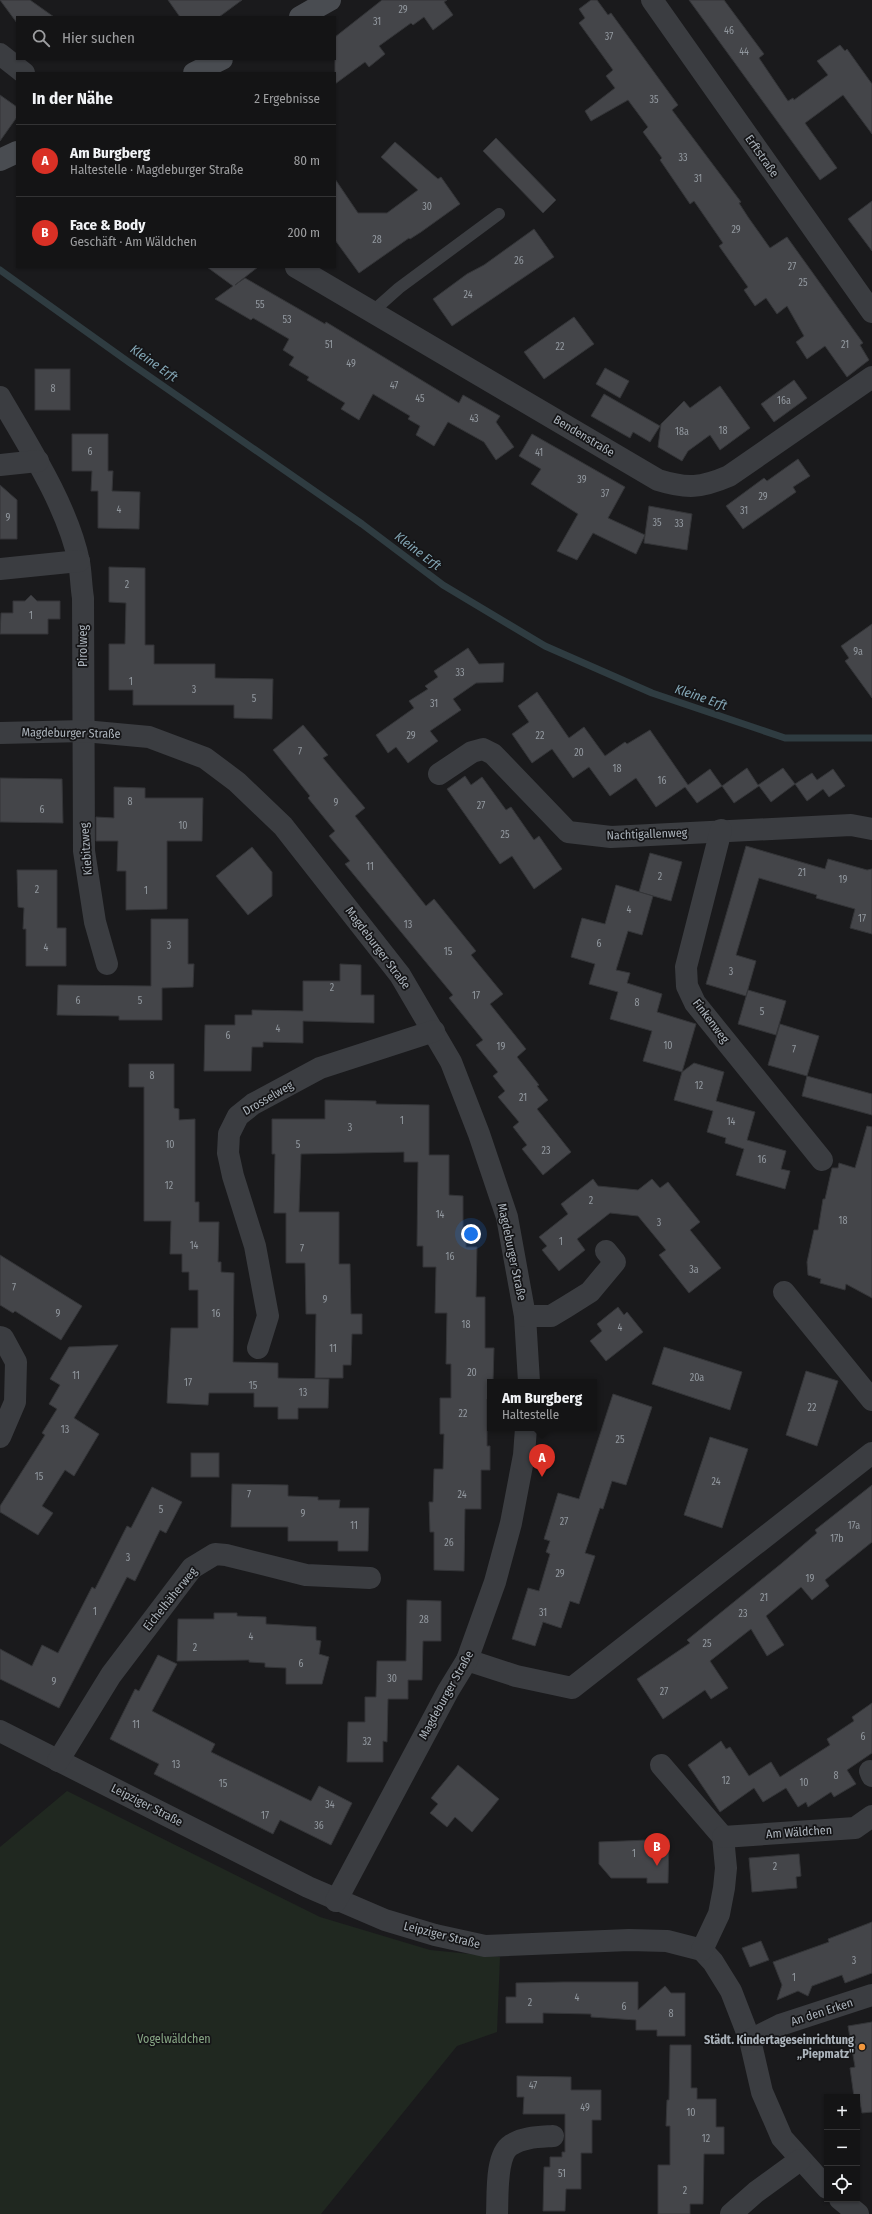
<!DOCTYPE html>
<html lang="de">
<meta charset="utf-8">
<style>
:root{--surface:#141415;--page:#1d1d1e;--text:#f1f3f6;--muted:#9d9ea0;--line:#333334;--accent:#d93025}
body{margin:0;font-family:"Fira Sans Condensed",sans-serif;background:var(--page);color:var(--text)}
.controls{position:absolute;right:12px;bottom:12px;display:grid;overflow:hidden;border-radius:0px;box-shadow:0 1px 3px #0004}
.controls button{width:36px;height:36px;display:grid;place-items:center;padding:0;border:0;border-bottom:1px solid var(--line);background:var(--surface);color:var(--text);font:20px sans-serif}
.you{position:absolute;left:471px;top:1234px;width:14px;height:14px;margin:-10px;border:3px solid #fff;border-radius:50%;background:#1a73e8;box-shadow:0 0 0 6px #1a73e833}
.badge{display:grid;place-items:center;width:26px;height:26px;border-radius:50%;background:var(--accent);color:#fff;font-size:13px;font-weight:700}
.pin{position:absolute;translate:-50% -33px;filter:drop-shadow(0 1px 2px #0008)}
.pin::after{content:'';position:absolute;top:21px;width:14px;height:12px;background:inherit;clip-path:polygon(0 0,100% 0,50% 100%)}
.popup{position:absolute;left:487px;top:1379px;width:110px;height:52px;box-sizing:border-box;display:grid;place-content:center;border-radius:0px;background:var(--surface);filter:drop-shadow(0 1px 3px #0005);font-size:13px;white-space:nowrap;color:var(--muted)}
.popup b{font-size:15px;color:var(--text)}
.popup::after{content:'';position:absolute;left:50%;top:100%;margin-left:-8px;border:8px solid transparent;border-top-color:var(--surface)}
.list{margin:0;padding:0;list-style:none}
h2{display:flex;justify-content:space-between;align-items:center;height:52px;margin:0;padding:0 16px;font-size:17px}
h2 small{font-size:13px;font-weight:400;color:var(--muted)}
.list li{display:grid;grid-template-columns:26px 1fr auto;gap:12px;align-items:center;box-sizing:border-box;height:72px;padding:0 16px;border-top:1px solid var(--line)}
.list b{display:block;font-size:15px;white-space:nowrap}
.list p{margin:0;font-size:13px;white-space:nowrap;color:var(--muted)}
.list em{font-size:13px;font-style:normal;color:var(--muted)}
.icon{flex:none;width:22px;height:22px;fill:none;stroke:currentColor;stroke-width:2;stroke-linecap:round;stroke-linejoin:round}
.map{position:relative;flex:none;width:872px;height:2214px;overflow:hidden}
.search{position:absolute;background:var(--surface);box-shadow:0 1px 3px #0004;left:16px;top:16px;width:320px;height:44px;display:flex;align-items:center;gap:10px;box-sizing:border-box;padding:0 14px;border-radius:0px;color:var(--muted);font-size:15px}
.panel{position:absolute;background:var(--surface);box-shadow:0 1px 3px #0004;left:16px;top:72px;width:320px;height:196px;border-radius:0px}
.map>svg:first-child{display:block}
</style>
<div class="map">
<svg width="872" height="2214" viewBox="0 0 872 2214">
<rect width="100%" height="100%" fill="#1a1a1c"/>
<!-- green -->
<path fill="#202820" d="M67,1791L320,1917L430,1950L500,1957L497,2032L457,2046L321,2214H0V1847Z"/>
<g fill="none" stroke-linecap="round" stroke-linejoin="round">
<!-- stream -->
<path stroke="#2f3c41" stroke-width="7" d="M0,270L130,363L362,524L443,585L545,646L652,693L785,738H872"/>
</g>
<!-- building -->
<g fill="#444549" stroke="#343538">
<path d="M0,0H30L54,17H17V23Z"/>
<path d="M168,0H242L219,17H180Z"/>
<path d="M382,0H447L444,2L453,15L433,30L424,17L413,25L411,23L379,46L385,54L369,67L365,62L335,84V37Z"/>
<path d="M591,0H597L608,15L611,13L678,105L672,110L741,202L739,203L748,217L770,248L787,237L863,343L860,345L869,360L847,377L825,346L807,359L796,342L804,336L787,306L777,314L766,298L755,306L744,290L748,287L719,246L723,243L694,201L690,204L660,160L662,158L643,132L648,127L628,100L591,121L585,111L615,88L606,76L613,70L579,23L585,18L579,9Z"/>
<path d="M689,0H724L764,54L759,58L788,101L793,98L794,100L828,75L817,61L840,45L845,51L847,49L872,84V134L843,95L805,123L837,168L820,180Z"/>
<path d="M0,95L17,107V117L0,141Z"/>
<path d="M496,138L556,200L543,213L483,151Z"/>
<path d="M395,142L438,179L441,177L460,204L421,232L410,239L409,238L359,273L335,240V179L358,213H387L418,190L381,157Z"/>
<path d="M872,201V251L848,219Z"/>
<path d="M534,229L554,257L452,326L433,299L467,274L484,265Z"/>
<path d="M207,267H258L235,285L245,278L325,324L326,322L459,403L463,395L500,416L496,422L514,447L496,460L484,442L448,422L434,446L416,435L420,426L408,419L410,416L373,394L359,420L341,409L345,403L307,380L309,377L289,365L294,357L283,350L289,339L253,318L251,320L215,299L233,286Z"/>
<path d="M574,317L594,344L544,379L524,352Z"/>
<path d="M605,368L629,381L620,398L596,384Z"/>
<rect x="35" y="369" width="35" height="41"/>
<path d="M794,380L807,398L774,422L761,404Z"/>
<path d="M720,386L750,428L720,450L710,435L688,451L682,461L658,447L661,424L684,401L690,408Z"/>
<path d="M604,394L660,426L650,442L633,432L630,438L591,416Z"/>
<path d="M72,434H108V471H113L112,491L140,492L139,529L98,528V491H91L92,471H72Z"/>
<path d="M532,434L625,487L608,518L645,535L649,506L692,514L687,550L644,543L645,535L636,554L593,533L577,560L557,551L578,514L531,484L541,469L519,456Z"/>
<path d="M798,459L810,476L793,487L796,492L743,529L726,506L764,478L767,481Z"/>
<path d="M0,485L17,500V539H0Z"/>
<path d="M109,567L145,568V645H154V664H215V678L273,679L272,719L234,718V705H133V690H109V644H125L126,603L109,602Z"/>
<path d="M31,595L37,601H60V619H48V634H0L1,613H13V601H25Z"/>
<path d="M872,624V698L845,661L849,658L841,646Z"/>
<path d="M468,648L479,664L504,663L503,682L476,683L453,699L461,710L430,731L438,741L408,763L396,747L388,753L376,735L414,708L409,701L428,689L425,686L438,677L434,671Z"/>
<path d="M537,692L569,738L584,727L605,756L625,742L627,744L650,730L688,785L710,769L722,786L747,768L758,785L783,768L795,784L812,773L817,780L833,769L845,786L829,797L823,789L807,801L795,784L771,802L759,786L734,803L722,786L697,803L685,787L656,807L636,778L610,796L589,767L573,778L552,749L532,763L512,734L529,722L518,706Z"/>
<path d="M303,725L328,755L323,758L365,808L355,816L426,906L434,899L476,951L471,955L503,994L490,1004L526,1049L517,1057L539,1085L537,1086L548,1100L537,1109L571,1152L543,1175L522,1149L527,1145L513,1127L519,1122L498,1097L505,1091L493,1076L498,1072L476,1045L483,1040L449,998L453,995L345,864L350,861L329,836L335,831L308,798L310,796L273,750Z"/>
<path d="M465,776L471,785L482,777L506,810L511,807L534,840L539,836L562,869L534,889L512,856L500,864L447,789Z"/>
<path d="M0,778L62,779L63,823L0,822Z"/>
<path d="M114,787L145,788V798H203L202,841H167V909L126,910V871H117L118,841H96V817L114,818Z"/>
<path d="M746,846L825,869L828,859L867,870L872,869V934L850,928L855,909L816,898L817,895L759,878L736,955L756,961L746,996L706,984Z"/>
<path d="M252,847L272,872V896L248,915L216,876Z"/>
<path d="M650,853L682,862L671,901L639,892Z"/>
<path d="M17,870H57V928H66V966H26V929H23L24,908L18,907Z"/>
<path d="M616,885L653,896L642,935L628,931L616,970L630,973L627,983L662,994L657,1012L696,1024L682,1072L643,1061L652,1031L610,1019L618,992L589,984L595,964L571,957L582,918L605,924Z"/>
<path d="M151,919H188V964H194L193,987L162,988V1020H119V1016L57,1015L58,985L151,986Z"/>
<path d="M340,964L361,965V995H374V1023L303,1021V1043L263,1042V1047H252L251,1071H204L205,1025H235V1015H252V1010L303,1011V981H340Z"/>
<path d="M748,990L786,1001L776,1035L738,1024Z"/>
<path d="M780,1024L819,1036L807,1076L872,1094V1115L802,1096L807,1076L768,1065Z"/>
<path d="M694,1063L724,1072L716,1101L755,1112L747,1140L786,1151L781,1169L790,1171L785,1189L736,1175L744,1149L725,1143L726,1138L707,1132L713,1111L674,1100L682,1072Z"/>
<path d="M129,1064H174V1108L179,1109V1120L195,1119V1202H199V1222H219L218,1262H221V1272L234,1273L233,1362L278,1363V1378L329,1379L328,1408H298V1419H278V1407H254V1393H209L208,1405L167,1403L171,1328H198V1290H189V1272H182V1254H170L171,1221H144V1087H129Z"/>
<path d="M325,1100L376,1101V1104L429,1105V1155H449V1195L463,1196V1235H466V1247H477L476,1297H485V1348H494L493,1382H490V1399H487V1446H490V1470H481V1509H465L464,1571L434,1570V1532H430L429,1502H433L434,1469H443L444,1434H440V1398H451V1364H446L447,1313H435L436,1267H423V1246H417L418,1162H404V1152L301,1154L299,1212H339V1264H350L351,1314H362V1334H352L351,1365H343V1378H315L316,1314H306L305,1263H286V1213H274L275,1154H272V1119H325Z"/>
<path d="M867,1126L872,1127V1298L846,1284L845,1290L820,1283L821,1279L808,1275L807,1262L814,1230H818L823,1199H825L832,1168H838L839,1163L855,1168Z"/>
<path d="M593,1179L598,1186L638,1190L652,1179L660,1188L668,1182L700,1222L690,1230L721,1268L689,1293L659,1255L666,1250L638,1216L610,1213L577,1239L585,1250L559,1271L542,1250L547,1246L539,1237L568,1214L561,1204Z"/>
<path d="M0,1255L82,1306L61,1340L15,1311L13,1313L0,1305Z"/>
<path d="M618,1307L624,1315L627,1312L643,1332L606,1361L590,1341L602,1331L597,1324Z"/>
<path d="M118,1345L74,1418L99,1434L74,1476L65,1470L42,1506L53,1513L38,1535L0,1512V1506L45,1435L42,1433L57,1409L49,1404L60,1385L50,1379L69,1347Z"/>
<path d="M664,1347L742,1372L730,1410L652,1384Z"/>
<path d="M806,1371L838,1381L817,1446L786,1435Z"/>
<path d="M613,1394L652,1407L626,1485L612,1481L603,1509L600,1508L585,1553L595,1556L579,1604L570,1601L561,1628L543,1622L535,1646L512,1639L528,1588L539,1591L550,1554L546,1552L550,1541L544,1539L558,1493L579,1499Z"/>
<path d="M710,1437L748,1449L722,1528L684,1515Z"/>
<rect x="191" y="1453" width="28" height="24"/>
<path d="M232,1484L288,1485V1496L318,1497V1500H340L339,1508H369L368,1551H338V1541H288V1527H231Z"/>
<path d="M872,1485V1542L825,1580L829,1586L812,1600L801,1587L766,1616L784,1645L767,1656L751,1629L710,1661L728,1688L711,1699L705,1690L663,1719L637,1679L690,1643L687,1640L782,1563L817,1533L815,1530Z"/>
<path d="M152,1487L182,1502L166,1533L160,1530L135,1581L127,1577L59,1708L0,1679V1649L32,1666L42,1645L58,1653L92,1587L95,1589L127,1526L131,1528Z"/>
<path d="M407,1600L441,1601V1641H423L422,1680H408V1699H388L387,1742L383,1741V1762H347L348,1722H365V1697H376L377,1661H406Z"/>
<path d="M214,1613H237V1616L266,1617V1624L316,1627V1640L321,1641L319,1654L329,1657L322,1684H286V1668L265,1667V1663L249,1662V1660L177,1661L178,1619H214Z"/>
<path d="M158,1655L177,1664L152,1711L215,1744L211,1752L311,1801L319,1786L352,1803L331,1845L280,1820L273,1834L154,1774L159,1764L110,1739L135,1689L139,1691Z"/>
<path d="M872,1703V1753L847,1770L856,1784L834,1797L831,1792L808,1807L806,1802L798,1807L786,1788L763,1802L754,1788L720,1812L688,1765L721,1741L726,1749L730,1747L749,1776L771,1762L780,1777L830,1745L827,1739L854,1721L852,1717Z"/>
<path d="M458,1765L499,1799L472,1832L455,1817L447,1827L430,1813L438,1804L431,1798Z"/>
<path d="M648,1840H669L668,1883H647V1878H611L599,1864V1842Z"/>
<path d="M799,1854L801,1876L796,1877L797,1888L752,1892L749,1858Z"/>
<path d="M872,1922V1973L845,1983L842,1975L812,1986L808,1996L798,1991L777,2000L782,1985L773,1962L829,1942L828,1939Z"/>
<path d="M761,1941L769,1960L750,1967L742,1948Z"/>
<path d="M563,1982H638V2010L665,1986L671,1993H685V2036H657V2030H636V2020L591,2017V2014L543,2013V2023H506V1997H516V1983Z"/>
<path d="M872,2022V2112L862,2113L859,2097H854L850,2068L855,2067L848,2026Z"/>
<path d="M670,2045H691V2088H697V2099H716V2127H724V2154H704L703,2204H690V2214H658V2165H670V2126H666L667,2100H669Z"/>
<path d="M517,2076L571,2077V2090H601V2120H592V2153H581V2189H566L565,2211H543L544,2167H550V2157H562V2152H565V2114H523L524,2097H517Z"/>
</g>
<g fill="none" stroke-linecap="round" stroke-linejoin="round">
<!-- lane -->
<path stroke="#3b3d41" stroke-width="12" d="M372,312L399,288L499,214"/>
<!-- street -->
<g stroke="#3b3d41" stroke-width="22">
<path d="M652,0L872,312"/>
<path d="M0,54L24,73"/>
<path d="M296,267L658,480C687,489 701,488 729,476L872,377"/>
<path d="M0,397C28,445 68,507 79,562C81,573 81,586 83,598L84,851L95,922L107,964"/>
<path d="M0,465L38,461"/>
<path d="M0,569L79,561"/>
<path d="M0,733L84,731L149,737L205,758L237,782L283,826L400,975L451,1062L479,1134L507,1217L525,1316L529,1382"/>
<path d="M439,774L472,752L483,749L493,754L568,832L611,837L851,825L872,829"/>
<path d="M721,830L686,967L687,986L695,1003L822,1160"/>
<path d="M784,1292L872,1400"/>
<path d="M525,1316H551L566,1307L590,1292L615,1262L606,1251"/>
<path d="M0,1337L3,1338L16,1362L15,1402L0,1437"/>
<path d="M258,1348L268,1316L255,1246L233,1176L228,1153L229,1134L238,1116L253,1104L320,1068L434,1031"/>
<path d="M467,1660L516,1676L572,1688L872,1453"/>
<path d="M0,1731L308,1887L385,1920L435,1935L485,1946L629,1940L667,1941L702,1950L713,1962L731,1991L750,2040L762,2092L782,2138L827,2188"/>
<path d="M58,1761L111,1675L192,1568L215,1554L226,1555L306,1575L370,1578"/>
<path d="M661,1765L723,1837L726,1868L724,1888L719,1914L702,1950"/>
<path d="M870,1771L872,1776"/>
<path d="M723,1837L855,1828L872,1816"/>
<path d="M336,1901L448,1691L467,1660L495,1582L511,1523L524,1455L526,1428"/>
<path d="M750,2040L780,2025L872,1995"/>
<path d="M840,2199L858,2214"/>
<path d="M497,2214C498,2197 495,2155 511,2145C523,2137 539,2137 553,2136"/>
<path d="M731,2214L756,2192L800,2160"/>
</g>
<!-- secondary -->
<g stroke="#494c51" stroke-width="22">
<path d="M300,17L330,0"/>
<path d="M194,73L222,59"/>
<path d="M0,160L17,152"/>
</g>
</g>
<!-- markers -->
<circle fill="#f2963c" stroke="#151517" stroke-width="1.5" cx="862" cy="2047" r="4"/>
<g text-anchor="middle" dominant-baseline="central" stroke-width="3.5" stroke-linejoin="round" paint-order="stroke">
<!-- number labels -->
<g font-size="10" fill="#92989f">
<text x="403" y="10">29</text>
<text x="377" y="22">31</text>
<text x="729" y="31">46</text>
<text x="609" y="37">37</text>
<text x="744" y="52">44</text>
<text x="654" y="100">35</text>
<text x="683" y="158">33</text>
<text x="698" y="179">31</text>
<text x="427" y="207">30</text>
<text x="736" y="230">29</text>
<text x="377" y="240">28</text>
<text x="519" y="261">26</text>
<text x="792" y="267">27</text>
<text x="803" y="283">25</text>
<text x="468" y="295">24</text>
<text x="260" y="305">55</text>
<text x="287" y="320">53</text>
<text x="329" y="345">51</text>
<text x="845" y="345">21</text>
<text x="560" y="347">22</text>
<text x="351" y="364">49</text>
<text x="394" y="386">47</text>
<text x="53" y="389">8</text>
<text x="420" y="399">45</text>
<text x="784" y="401">16a</text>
<text x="474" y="419">43</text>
<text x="723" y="431">18</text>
<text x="682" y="432">18a</text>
<text x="90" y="452">6</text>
<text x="539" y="453">41</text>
<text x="582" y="480">39</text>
<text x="605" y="494">37</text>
<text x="763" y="497">29</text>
<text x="119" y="510">4</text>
<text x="744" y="511">31</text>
<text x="8" y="518">9</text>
<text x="657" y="523">35</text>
<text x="679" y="524">33</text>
<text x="127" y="585">2</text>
<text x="31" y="616">1</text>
<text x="858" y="652">9a</text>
<text x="460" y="673">33</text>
<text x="131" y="682">1</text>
<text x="194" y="690">3</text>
<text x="254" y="699">5</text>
<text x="434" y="704">31</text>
<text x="411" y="736">29</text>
<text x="540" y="736">22</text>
<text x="300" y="752">7</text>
<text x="579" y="753">20</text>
<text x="617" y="769">18</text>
<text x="662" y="781">16</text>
<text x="130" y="802">8</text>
<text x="336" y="803">9</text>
<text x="481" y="806">27</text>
<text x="42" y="810">6</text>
<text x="183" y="826">10</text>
<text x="505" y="835">25</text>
<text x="370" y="867">11</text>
<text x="802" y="873">21</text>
<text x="660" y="877">2</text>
<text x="843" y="880">19</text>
<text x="37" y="890">2</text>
<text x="146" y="891">1</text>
<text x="629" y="910">4</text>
<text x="862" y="919">17</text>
<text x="408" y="925">13</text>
<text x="599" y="944">6</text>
<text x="169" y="946">3</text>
<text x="46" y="948">4</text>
<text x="448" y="952">15</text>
<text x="731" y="972">3</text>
<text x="332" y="988">2</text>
<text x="476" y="996">17</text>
<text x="78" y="1001">6</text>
<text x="140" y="1001">5</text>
<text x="637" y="1003">8</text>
<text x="762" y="1012">5</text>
<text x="278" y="1029">4</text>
<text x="228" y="1036">6</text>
<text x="668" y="1046">10</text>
<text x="501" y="1047">19</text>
<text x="794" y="1050">7</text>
<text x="152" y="1076">8</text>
<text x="699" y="1086">12</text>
<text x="523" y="1098">21</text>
<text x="402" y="1121">1</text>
<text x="731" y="1122">14</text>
<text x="350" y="1128">3</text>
<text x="170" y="1145">10</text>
<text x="298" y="1145">5</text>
<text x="546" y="1151">23</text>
<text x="762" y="1160">16</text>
<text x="169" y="1186">12</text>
<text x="591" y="1201">2</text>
<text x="440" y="1215">14</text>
<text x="843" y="1221">18</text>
<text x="659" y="1223">3</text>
<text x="561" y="1242">1</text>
<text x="194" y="1246">14</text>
<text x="302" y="1249">7</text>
<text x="450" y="1257">16</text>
<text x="694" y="1270">3a</text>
<text x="14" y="1288">7</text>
<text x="325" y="1300">9</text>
<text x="58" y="1314">9</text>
<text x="216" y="1314">16</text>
<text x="466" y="1325">18</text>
<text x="620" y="1328">4</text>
<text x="333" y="1349">11</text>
<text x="472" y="1373">20</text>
<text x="76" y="1376">11</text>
<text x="697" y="1378">20a</text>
<text x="188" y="1383">17</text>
<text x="253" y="1386">15</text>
<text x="303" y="1393">13</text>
<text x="812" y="1408">22</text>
<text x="463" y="1414">22</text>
<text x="65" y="1430">13</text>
<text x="620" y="1440">25</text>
<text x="39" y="1477">15</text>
<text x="716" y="1482">24</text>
<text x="249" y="1495">7</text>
<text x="462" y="1495">24</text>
<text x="161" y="1510">5</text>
<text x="303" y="1514">9</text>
<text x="564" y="1522">27</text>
<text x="354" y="1526">11</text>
<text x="854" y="1526">17a</text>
<text x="837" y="1539">17b</text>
<text x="449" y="1543">26</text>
<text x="128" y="1558">3</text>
<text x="560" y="1574">29</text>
<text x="810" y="1579">19</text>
<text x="764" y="1598">21</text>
<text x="95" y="1612">1</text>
<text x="543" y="1613">31</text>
<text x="743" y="1614">23</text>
<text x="424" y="1620">28</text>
<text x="251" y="1637">4</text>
<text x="707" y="1644">25</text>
<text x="195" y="1648">2</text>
<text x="301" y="1664">6</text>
<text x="392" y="1679">30</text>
<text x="54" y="1682">9</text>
<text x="664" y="1692">27</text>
<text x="136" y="1725">11</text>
<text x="863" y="1737">6</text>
<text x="367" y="1742">32</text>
<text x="176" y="1765">13</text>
<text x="836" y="1776">8</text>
<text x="726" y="1781">12</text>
<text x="804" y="1783">10</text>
<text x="223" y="1784">15</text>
<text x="330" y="1805">34</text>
<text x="265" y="1816">17</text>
<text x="319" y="1826">36</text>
<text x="634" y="1854">1</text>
<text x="775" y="1867">2</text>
<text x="854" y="1961">3</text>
<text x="794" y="1978">1</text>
<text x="577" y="1998">4</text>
<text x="530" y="2003">2</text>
<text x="624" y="2007">6</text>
<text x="671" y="2014">8</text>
<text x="533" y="2086">47</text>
<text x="585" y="2108">49</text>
<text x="691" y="2113">10</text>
<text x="706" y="2139">12</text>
<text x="562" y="2174">51</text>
<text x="685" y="2191">2</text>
</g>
<!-- street labels -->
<g font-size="12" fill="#acb4bc" stroke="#151517">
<text transform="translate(762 156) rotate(55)">Erftstraße</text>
<text transform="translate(584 436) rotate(31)">Bendenstraße</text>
<text transform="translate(83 646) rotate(-90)">Pirolweg</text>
<text transform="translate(71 733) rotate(1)">Magdeburger Straße</text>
<text transform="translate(647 834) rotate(-2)">Nachtigallenweg</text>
<text transform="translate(86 849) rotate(-94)">Kiebitzweg</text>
<text transform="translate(378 948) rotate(53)">Magdeburger Straße</text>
<text transform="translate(711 1021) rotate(53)">Finkenweg</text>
<text transform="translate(268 1098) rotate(-30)">Drosselweg</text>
<text transform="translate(512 1252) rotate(78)">Magdeburger Straße</text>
<text transform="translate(170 1599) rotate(-51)">Eichelhäherweg</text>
<text transform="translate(446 1695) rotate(-61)">Magdeburger Straße</text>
<text transform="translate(147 1805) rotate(27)">Leipziger Straße</text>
<text transform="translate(799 1832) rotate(-4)">Am Wäldchen</text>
<text transform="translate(442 1935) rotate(14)">Leipziger Straße</text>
<text transform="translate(822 2012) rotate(-18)">An den Erken</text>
</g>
<!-- park labels -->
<g font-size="12" fill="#87a684" stroke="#151517">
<text x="174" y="2039">Vogelwäldchen</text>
</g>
<!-- poi labels -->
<g font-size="12" font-weight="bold" fill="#acb4bc" stroke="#151517" text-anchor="end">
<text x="854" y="2040">Städt. Kindertageseinrichtung<tspan x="854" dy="14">„Piepmatz"</tspan></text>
</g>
<!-- water labels -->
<g font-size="13" font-style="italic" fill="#84a7b6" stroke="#151517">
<text transform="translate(154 363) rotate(35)">Kleine Erft</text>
<text transform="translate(418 551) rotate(37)">Kleine Erft</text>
<text transform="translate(701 697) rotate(19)">Kleine Erft</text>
</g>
</g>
</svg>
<div class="controls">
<button>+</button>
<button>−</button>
<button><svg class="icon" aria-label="locate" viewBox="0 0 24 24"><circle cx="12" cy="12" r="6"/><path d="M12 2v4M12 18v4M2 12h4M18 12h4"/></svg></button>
</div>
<div class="you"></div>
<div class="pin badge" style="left:542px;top:1477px">A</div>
<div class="popup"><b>Am Burgberg</b>Haltestelle</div>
<div class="pin badge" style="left:657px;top:1866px">B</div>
<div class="search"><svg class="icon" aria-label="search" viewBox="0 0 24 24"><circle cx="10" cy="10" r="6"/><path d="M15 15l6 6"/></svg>Hier suchen</div>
<section class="panel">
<h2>In der Nähe<small>2 Ergebnisse</small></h2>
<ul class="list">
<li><span class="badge">A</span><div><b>Am Burgberg</b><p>Haltestelle · Magdeburger Straße</p></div><em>80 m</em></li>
<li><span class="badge">B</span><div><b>Face &amp; Body</b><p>Geschäft · Am Wäldchen</p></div><em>200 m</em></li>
</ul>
</section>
</div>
